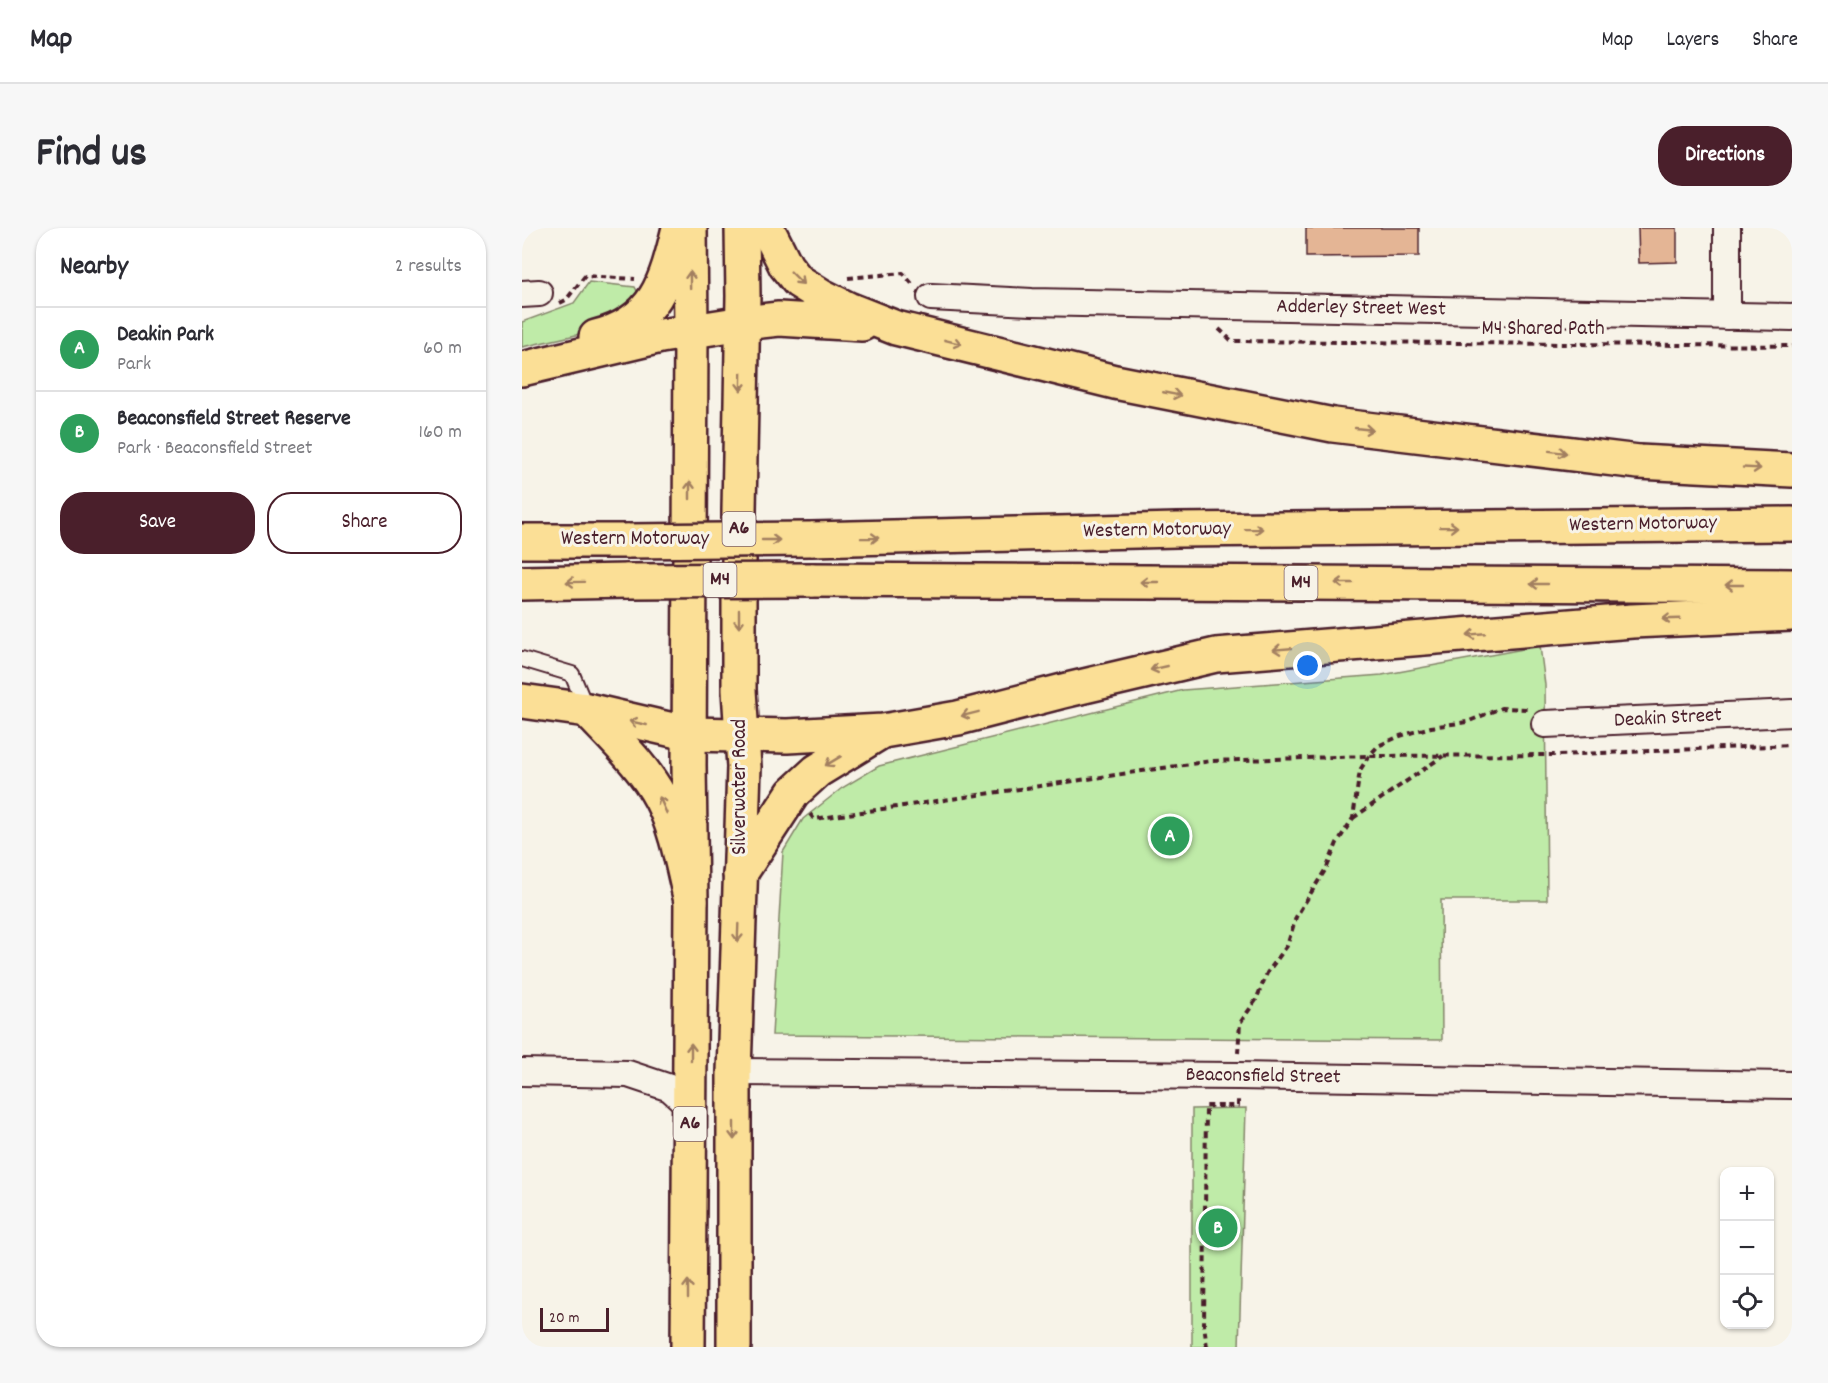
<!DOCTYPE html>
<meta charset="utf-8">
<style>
:root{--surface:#fff;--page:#f7f7f7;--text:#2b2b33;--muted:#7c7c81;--line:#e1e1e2;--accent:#4a1f2b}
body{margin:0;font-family:Dekko,sans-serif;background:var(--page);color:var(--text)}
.controls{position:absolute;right:18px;bottom:18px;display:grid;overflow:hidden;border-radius:12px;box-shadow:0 2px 4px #0004}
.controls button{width:54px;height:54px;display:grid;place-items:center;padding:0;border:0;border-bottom:2px solid var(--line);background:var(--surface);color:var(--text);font:30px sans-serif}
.scale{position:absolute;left:18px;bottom:15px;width:69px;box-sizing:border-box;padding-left:6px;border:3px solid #4a1f2b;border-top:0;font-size:16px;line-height:21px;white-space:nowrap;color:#4a1f2b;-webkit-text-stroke:4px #f7f3e8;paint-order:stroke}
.you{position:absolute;left:786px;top:438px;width:21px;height:21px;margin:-15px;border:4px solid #fff;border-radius:50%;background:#1a73e8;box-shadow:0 0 0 9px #1a73e833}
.badge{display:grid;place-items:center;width:39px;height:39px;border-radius:50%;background:var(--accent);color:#fff;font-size:20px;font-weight:700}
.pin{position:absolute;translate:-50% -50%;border:3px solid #fff;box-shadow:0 2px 6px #0006}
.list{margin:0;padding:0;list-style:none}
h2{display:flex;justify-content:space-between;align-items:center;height:78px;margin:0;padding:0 24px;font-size:26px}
h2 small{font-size:20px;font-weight:400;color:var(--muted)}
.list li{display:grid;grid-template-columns:39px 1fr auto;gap:18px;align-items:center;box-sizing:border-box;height:84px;padding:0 24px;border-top:2px solid var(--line)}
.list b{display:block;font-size:22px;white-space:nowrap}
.list p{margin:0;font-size:20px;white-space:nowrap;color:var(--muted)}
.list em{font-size:20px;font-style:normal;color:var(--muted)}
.actions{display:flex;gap:12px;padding:18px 24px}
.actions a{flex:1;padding:14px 0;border:2px solid var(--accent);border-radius:24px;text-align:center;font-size:21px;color:var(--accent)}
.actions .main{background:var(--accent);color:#fff}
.icon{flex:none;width:33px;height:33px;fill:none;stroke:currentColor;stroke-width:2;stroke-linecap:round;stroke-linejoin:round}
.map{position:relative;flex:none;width:1270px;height:1119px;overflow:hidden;border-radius:24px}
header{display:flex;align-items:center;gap:36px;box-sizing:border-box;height:84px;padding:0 30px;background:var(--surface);border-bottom:2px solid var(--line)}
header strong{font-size:28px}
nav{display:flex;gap:33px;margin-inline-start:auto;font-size:21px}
.intro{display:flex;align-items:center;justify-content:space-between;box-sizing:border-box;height:144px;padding:0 36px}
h1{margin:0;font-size:42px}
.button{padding:15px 27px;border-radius:24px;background:var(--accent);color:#fff;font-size:21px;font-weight:700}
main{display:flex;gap:36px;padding:0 36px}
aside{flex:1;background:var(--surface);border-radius:24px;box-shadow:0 2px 4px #0004}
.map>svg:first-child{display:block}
</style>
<header>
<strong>Map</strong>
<nav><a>Map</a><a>Layers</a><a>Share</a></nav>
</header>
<div class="intro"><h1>Find us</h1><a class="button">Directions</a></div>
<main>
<aside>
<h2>Nearby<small>2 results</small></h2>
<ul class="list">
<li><span class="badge" style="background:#2e9e5b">A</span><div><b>Deakin Park</b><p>Park</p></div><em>60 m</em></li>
<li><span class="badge" style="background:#2e9e5b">B</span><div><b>Beaconsfield Street Reserve</b><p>Park · Beaconsfield Street</p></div><em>160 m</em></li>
</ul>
<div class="actions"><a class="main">Save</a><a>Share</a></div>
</aside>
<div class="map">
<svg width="1270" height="1119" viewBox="0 0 1270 1119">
<rect width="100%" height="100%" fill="#f7f3e8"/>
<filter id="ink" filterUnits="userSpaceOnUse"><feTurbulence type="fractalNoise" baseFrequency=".0167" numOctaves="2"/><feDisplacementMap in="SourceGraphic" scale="12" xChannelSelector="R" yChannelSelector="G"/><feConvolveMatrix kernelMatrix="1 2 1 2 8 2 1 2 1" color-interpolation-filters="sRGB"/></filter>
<g filter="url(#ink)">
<!-- green -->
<g fill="#bfeba8" stroke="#84856a" stroke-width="1.5">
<path d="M67,54L113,59L119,71L81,98L54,107L0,119V94L52,75Z"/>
<path d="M1018,418L1023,457L1025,672H919L920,812L250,807L261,624L281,591L320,560L357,538L661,462L860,447Z"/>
<path d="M724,880L717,1119H670V881Z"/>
</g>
<!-- building -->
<g fill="#e4b595" stroke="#4a1f2b" stroke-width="1.5">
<path d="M784,0H897V28L784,29Z"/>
<path d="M1116,0H1155V34L1117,35Z"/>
</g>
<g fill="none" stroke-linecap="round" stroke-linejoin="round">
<!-- service casing -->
<g stroke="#4a1f2b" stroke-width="18">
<path id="service" d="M0,431L50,446L64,480"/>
</g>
<!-- minor casing -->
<g stroke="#4a1f2b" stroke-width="30">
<g id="minor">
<path d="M1205,0V88"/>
<path d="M0,66L17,65"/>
<path d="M409,69L510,74L1270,89"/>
<path d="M1023,496L1270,485"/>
<path d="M0,844L106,846L148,860L168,878"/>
<path d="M212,844L716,848L1270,857"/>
</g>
</g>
<!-- trunk casing -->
<g stroke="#4a1f2b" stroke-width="38">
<g id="trunk">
<path d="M166,1119L169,673L167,538L169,103L168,0"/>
<path d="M212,1119V844L222,539L217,462V282L221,68L220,0"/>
</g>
</g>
<!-- motorway casing -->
<g stroke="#4a1f2b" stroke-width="38">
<g id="motorway">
<path d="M245,0L264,38L276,53L300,68L326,81L374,100L593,154L811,197L1117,234L1270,242"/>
<path d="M74,109C134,94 144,54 157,0"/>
<path d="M0,141L139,108L221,95L257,91L340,96"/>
<path d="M289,311L655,302L1270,296"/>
<path d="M0,313H107"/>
<path d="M289,352L1270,358"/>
<path d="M0,355L106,353"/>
<path d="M0,473L65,482L168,506L265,508L361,503L436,490L541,463L694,427L1110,393L1270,386"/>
<path d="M65,482C91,510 121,537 139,571C155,602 161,640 169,673"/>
<path d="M218,646L271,565L295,543L357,505"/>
</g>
</g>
<!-- path -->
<g stroke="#4a1f2b" stroke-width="4" stroke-dasharray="6 4.5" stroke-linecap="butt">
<path d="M326,50L381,45L391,57"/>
<path d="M38,75L44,72L63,48L113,51"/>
<path d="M697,101L710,113L1270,118"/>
<path d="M288,586L292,591L689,533L847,528L1035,527L1270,517"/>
<path d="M831,590L921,528"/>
<path d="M716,825L718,795L734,772L745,745L765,718L774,689L805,639L815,615L831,590L838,542L847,528L856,518L878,508L909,499L945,494L979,480L1005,481"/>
<path d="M685,1119L682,1097L684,878H716V871"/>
</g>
<!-- service -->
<use href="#service" stroke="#f7f3e8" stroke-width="14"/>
<!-- minor -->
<use href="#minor" stroke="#f7f3e8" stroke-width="26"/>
<!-- trunk -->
<use href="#trunk" stroke="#fbdf96" stroke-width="33"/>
<!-- motorway -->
<use href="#motorway" stroke="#fbdf96" stroke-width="33"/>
<!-- motorway-bridge casing -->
<g stroke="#4a1f2b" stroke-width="38" stroke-linecap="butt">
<g id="motorway-bridge">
<path d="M107,313L289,311"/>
<path d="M106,353L289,352"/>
</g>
</g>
<!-- motorway-bridge -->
<use href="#motorway-bridge" stroke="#fbdf96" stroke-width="33"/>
</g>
<!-- one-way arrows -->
<defs><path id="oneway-shaft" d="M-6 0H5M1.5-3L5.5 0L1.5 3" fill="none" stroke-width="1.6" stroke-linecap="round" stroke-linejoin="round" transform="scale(1.5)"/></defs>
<g stroke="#a27f60">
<use href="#oneway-shaft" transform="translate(275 50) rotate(45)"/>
<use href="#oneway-shaft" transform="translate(168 52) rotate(-91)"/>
<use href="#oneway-shaft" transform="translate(431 114) rotate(14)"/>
<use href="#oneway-shaft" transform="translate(219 154) rotate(91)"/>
<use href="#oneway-shaft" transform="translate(650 166) rotate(11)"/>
<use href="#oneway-shaft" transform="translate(842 201) rotate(6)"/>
<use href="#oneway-shaft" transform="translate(1036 224) rotate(7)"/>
<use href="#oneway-shaft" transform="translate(1230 240) rotate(3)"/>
<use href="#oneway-shaft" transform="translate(168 262) rotate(-90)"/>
<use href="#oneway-shaft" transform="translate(927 299) rotate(-1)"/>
<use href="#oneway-shaft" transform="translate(732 301) rotate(-1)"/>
<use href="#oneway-shaft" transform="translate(348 310) rotate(-1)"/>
<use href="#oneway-shaft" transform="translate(249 312)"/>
<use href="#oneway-shaft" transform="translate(53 354) rotate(179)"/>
<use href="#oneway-shaft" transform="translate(627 354) rotate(-180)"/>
<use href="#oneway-shaft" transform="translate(822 355) rotate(-180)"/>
<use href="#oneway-shaft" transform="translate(1017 356) rotate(-180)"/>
<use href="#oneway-shaft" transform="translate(1212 357) rotate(-180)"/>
<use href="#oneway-shaft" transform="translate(217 391) rotate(90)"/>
<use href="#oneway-shaft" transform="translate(1149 391) rotate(178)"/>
<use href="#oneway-shaft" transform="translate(954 406) rotate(175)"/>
<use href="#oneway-shaft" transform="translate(760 421) rotate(175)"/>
<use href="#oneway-shaft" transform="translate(637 440) rotate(167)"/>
<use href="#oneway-shaft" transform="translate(448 486) rotate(166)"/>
<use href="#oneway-shaft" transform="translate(116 495) rotate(-167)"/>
<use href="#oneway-shaft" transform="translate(311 533) rotate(149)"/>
<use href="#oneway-shaft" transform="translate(141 577) rotate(-114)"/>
<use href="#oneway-shaft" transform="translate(216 705) rotate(92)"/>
<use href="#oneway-shaft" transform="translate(169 824) rotate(-90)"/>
<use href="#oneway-shaft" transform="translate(212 903) rotate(90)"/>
<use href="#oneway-shaft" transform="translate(166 1061) rotate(-90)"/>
</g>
</g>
<g text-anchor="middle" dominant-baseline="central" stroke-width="6" stroke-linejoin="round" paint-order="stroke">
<!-- shield labels -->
<g fill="#f7f3e8" stroke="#7e5f64" stroke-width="1.5">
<rect x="200.5" y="284" width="33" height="34" rx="4.5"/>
<rect x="181.5" y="335" width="33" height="34" rx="4.5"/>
<rect x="762.5" y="338" width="33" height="34" rx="4.5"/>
<rect x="151.5" y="879" width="33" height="34" rx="4.5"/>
</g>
<g font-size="20" font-weight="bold" fill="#4a1f2b">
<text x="217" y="301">A6</text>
<text x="198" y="352">M4</text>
<text x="779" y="355">M4</text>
<text x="168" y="896">A6</text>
</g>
<!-- street labels -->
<g font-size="21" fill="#4a1f2b" stroke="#f7f3e8">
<text transform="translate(839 81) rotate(1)">Adderley Street West</text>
<text x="1021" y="102">M4 Shared Path</text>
<text transform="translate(1121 297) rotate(-1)">Western Motorway</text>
<text transform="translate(635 303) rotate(-1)">Western Motorway</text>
<text x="113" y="312">Western Motorway</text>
<text transform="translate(1146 491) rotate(-3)">Deakin Street</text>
<text transform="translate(219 559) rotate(-90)">Silverwater Road</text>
<text transform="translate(741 849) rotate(1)">Beaconsfield Street</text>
</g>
</g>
</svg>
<div class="controls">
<button>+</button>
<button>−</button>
<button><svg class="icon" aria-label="locate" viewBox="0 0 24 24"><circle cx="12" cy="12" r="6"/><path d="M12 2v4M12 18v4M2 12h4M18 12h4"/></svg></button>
</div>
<div class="scale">20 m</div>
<div class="you"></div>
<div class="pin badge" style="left:648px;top:608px;background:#2e9e5b">A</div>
<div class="pin badge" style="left:696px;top:1000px;background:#2e9e5b">B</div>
</div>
</main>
